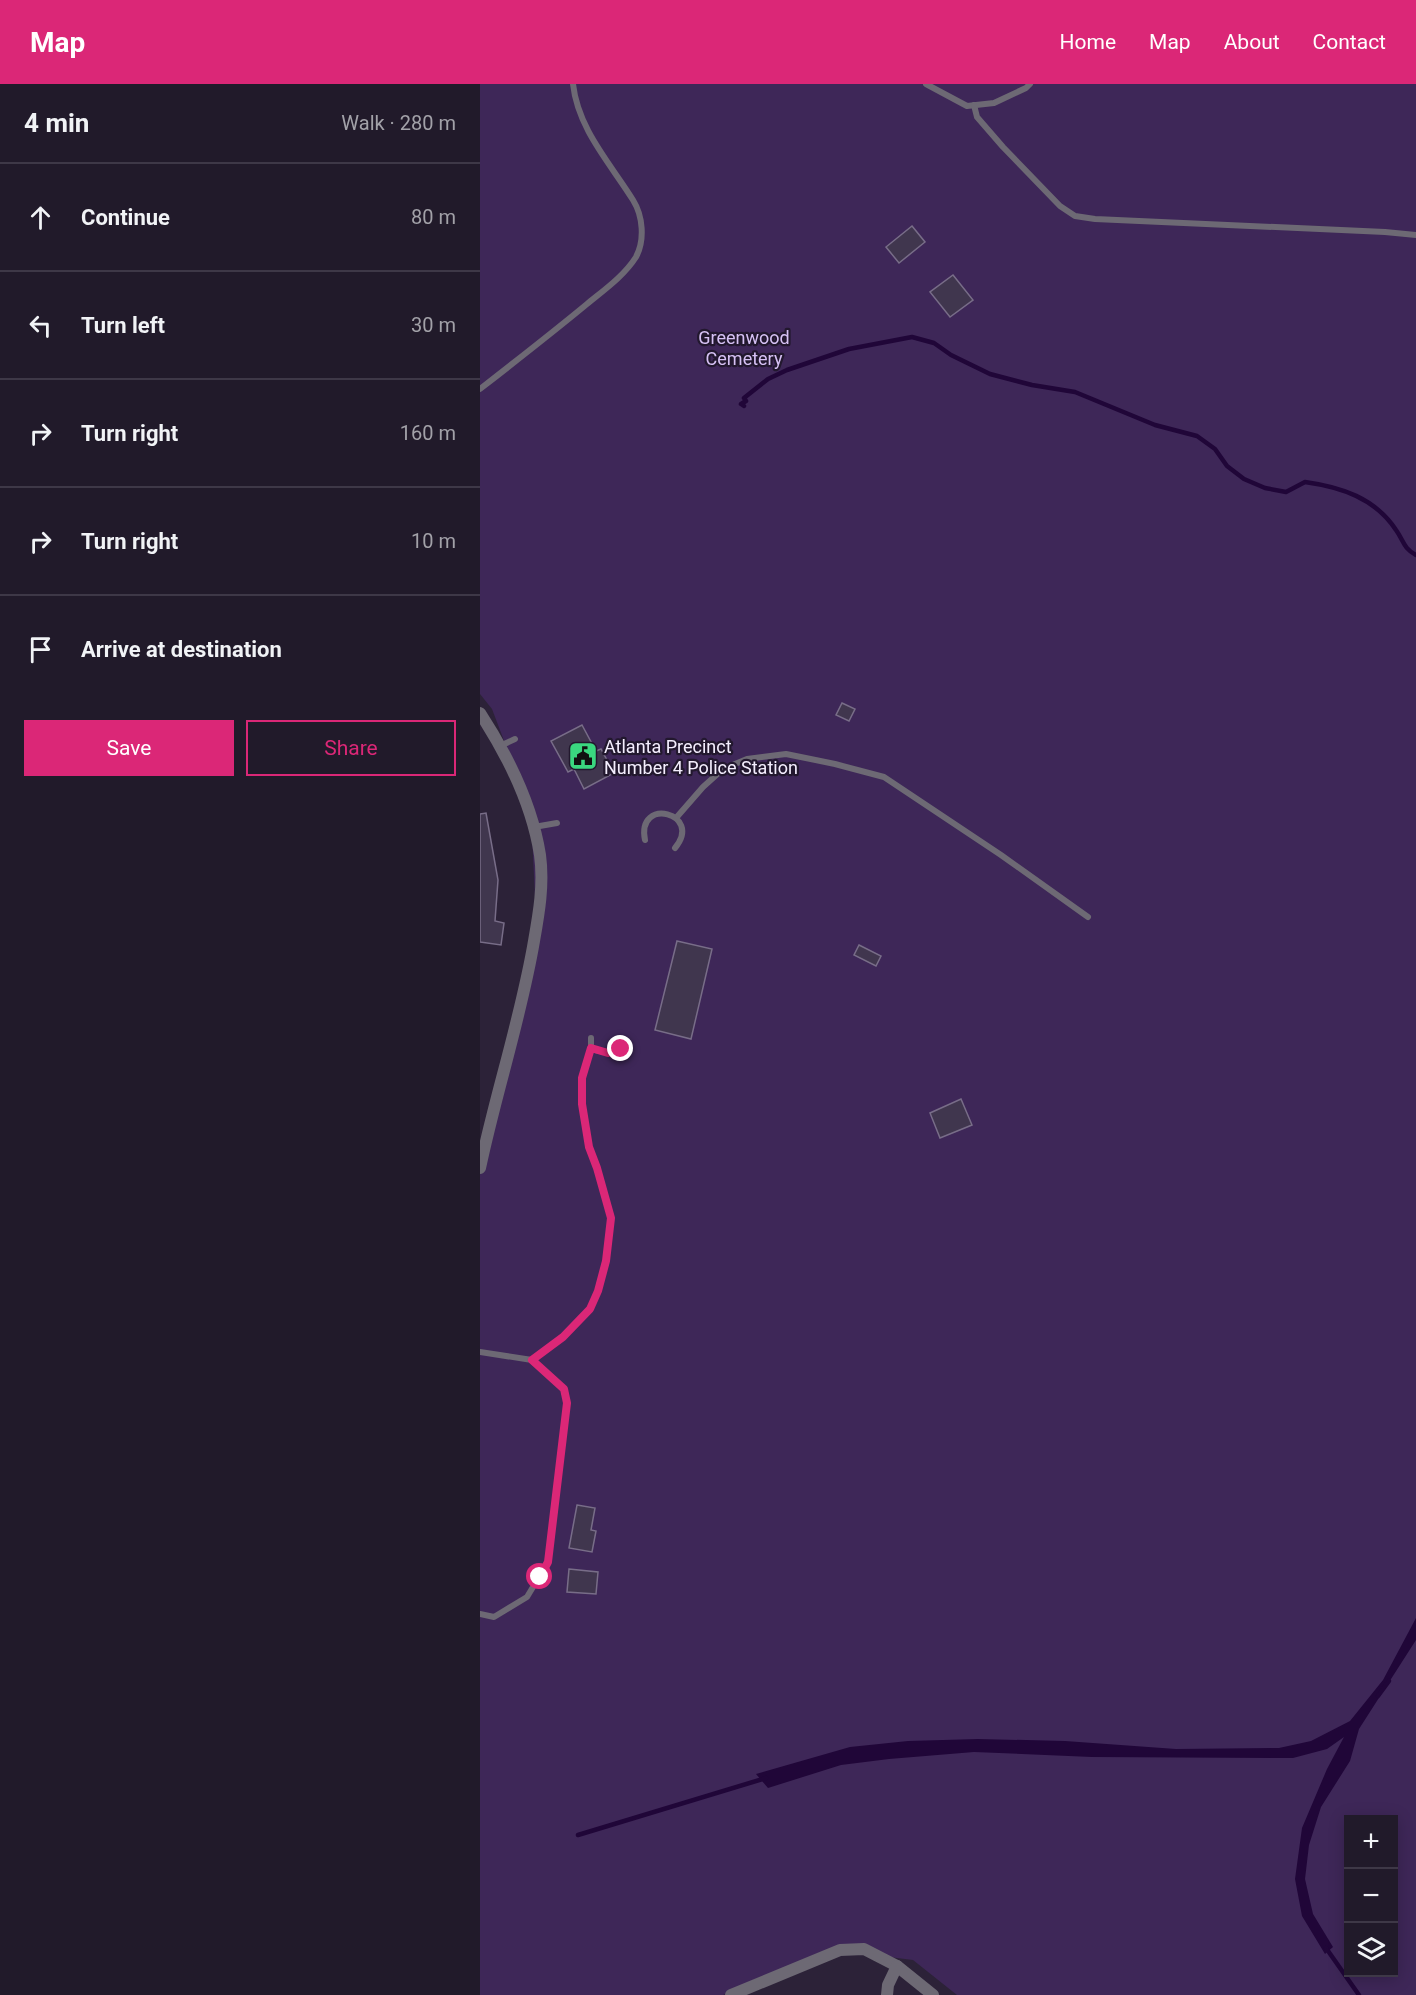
<!DOCTYPE html>
<meta charset="utf-8">
<style>
:root{--surface:#211a2a;--page:#2d2736;--text:#f1f3f6;--muted:#a2a1a8;--line:#3e3847;--accent:#db2777}
body{margin:0;font-family:Roboto,sans-serif;background:var(--page);color:var(--text)}
.controls{position:absolute;right:18px;bottom:18px;display:grid;overflow:hidden;border-radius:0px;box-shadow:0 3px 15px #0003}
.controls button{width:54px;height:54px;display:grid;place-items:center;padding:0;border:0;border-bottom:2px solid var(--line);background:var(--surface);color:var(--text);font:30px sans-serif}
.stop{position:absolute;width:18px;height:18px;margin:-14px;border:4px solid #db2777;border-radius:50%;background:#fff}
.stop.end{background:#db2777;border-color:#fff;box-shadow:0 2px 6px #0008}
.list{margin:0;padding:0;list-style:none}
h2{display:flex;justify-content:space-between;align-items:center;height:78px;margin:0;padding:0 24px;font-size:26px}
h2 small{font-size:20px;font-weight:400;color:var(--muted)}
.list li{display:grid;grid-template-columns:39px 1fr auto;gap:18px;align-items:center;box-sizing:border-box;height:108px;padding:0 24px;border-top:2px solid var(--line)}
.list b{display:block;font-size:22px;white-space:nowrap}
.list em{font-size:20px;font-style:normal;color:var(--muted)}
.actions{display:flex;gap:12px;padding:18px 24px}
.actions a{flex:1;padding:14px 0;border:2px solid var(--accent);border-radius:0px;text-align:center;font-size:21px;color:var(--accent)}
.actions .main{background:var(--accent);color:#fff}
.icon{flex:none;width:33px;height:33px;fill:none;stroke:currentColor;stroke-width:2;stroke-linecap:round;stroke-linejoin:round}
.map{position:relative;flex:none;width:936px;height:1911px;overflow:hidden}
header{display:flex;align-items:center;gap:36px;box-sizing:border-box;height:84px;padding:0 30px;background:var(--accent);color:#fff}
header strong{font-size:28px}
nav{display:flex;gap:33px;margin-inline-start:auto;font-size:21px}
main{display:flex}
aside{flex:1;background:var(--surface)}
.map>svg:first-child{display:block}
</style>
<header>
<strong>Map</strong>
<nav><a>Home</a><a>Map</a><a>About</a><a>Contact</a></nav>
</header>
<main>
<aside>
<h2>4 min<small>Walk · 280 m</small></h2>
<ul class="list">
<li><svg class="icon" aria-label="ahead" viewBox="0 0 24 24"><path d="M12 20V5M6 11l6-6 6 6"/></svg><div><b>Continue</b></div><em>80 m</em></li>
<li><svg class="icon" aria-label="left" viewBox="0 0 24 24"><path d="M17 20v-9H6M10 6l-5 5 5 5"/></svg><div><b>Turn left</b></div><em>30 m</em></li>
<li><svg class="icon" aria-label="right" viewBox="0 0 24 24"><path d="M7 20v-9h11M14 6l5 5-5 5"/></svg><div><b>Turn right</b></div><em>160 m</em></li>
<li><svg class="icon" aria-label="right" viewBox="0 0 24 24"><path d="M7 20v-9h11M14 6l5 5-5 5"/></svg><div><b>Turn right</b></div><em>10 m</em></li>
<li><svg class="icon" aria-label="arrive" viewBox="0 0 24 24"><path d="M6 21V4h12l-3 4 3 4H6"/></svg><div><b>Arrive at destination</b></div></li>
</ul>
<div class="actions"><a class="main">Save</a><a>Share</a></div>
</aside>
<div class="map">
<svg width="936" height="1911" viewBox="0 0 936 1911">
<rect width="100%" height="100%" fill="#2c2238"/>
<!-- green -->
<path fill="#3e2758" fill-rule="evenodd" d="M0,0H936V1911H477L433,1876L354,1866L243,1911H0V1069L56,835L51,728L12,625L0,610ZM868,1736H914V1888H868Z"/>
<!-- water -->
<path fill="#200638" d="M936,1534V1556L879,1645L870,1677L841,1723L829,1761L825,1795L833,1830L853,1863L845,1870L822,1832L815,1795L822,1744L847,1685L864,1653L847,1665L813,1674L612,1673L494,1668L409,1675L361,1681L288,1704L276,1690L370,1663L428,1657L498,1655L585,1657L696,1665L799,1664L831,1657L870,1637L903,1596Z"/>
<g fill="none" stroke-linecap="round" stroke-linejoin="round">
<!-- stream -->
<g stroke="#200638" stroke-width="4.5">
<path d="M264,322L261,320L266,317L264,314L288,295L307,286L369,265L432,253L454,259L471,271L510,290L552,301L595,308L675,341L717,352L735,365L747,382L764,395L785,404L806,408L825,398C861,403 895,414 916,446C924,457 923,464 936,471"/>
<path d="M898,1612L909,1597"/>
<path d="M98,1751L286,1694"/>
<path d="M846,1864L879,1911"/>
</g>
</g>
<!-- building -->
<g fill="#40364e" stroke="#786d88" stroke-width="1.5">
<path d="M432,142L445,158L419,179L406,163Z"/>
<path d="M473,191L493,216L470,233L450,208Z"/>
<path d="M362,619L375,625L369,637L356,631Z"/>
<path d="M102,641L116,667L121,665L134,689L104,705L94,685L88,688L71,657Z"/>
<path d="M6,729L18,796L15,837L24,839L21,861L0,858V730Z"/>
<path d="M197,857L232,865L211,955L175,946Z"/>
<path d="M379,861L401,872L396,882L374,871Z"/>
<path d="M481,1015L492,1041L460,1054L450,1029Z"/>
<path d="M97,1421L115,1424L111,1446L116,1447L112,1468L89,1464Z"/>
<path d="M89,1485L118,1488L116,1510L87,1508Z"/>
</g>
<g fill="none" stroke-linecap="round" stroke-linejoin="round">
<!-- service -->
<g stroke="#6d6974" stroke-width="6">
<path d="M446,0L487,22L514,19L546,4L550,0"/>
<path d="M494,21L497,33L523,63L580,122L595,132L615,135L905,148L936,151"/>
<path d="M0,305C36,277 72,249 107,220C124,206 144,192 156,173C165,156 163,132 153,116C130,79 98,45 93,0"/>
<path d="M20,662L35,655"/>
<path d="M196,734L223,703L243,685L267,675L306,670L355,680L404,693L521,771L608,833"/>
<path d="M54,743L77,739"/>
<path d="M165,756C156,712 224,729 195,764"/>
<path d="M111,965C126,969 137,971 146,957"/>
<path d="M0,1268L52,1276L83,1253L110,1225L118,1207L126,1177L131,1134L117,1085L109,1063L102,1020V994L111,965V954"/>
<path d="M0,1530L14,1533L47,1513L68,1478L87,1319L84,1305L52,1276"/>
</g>
<!-- minor -->
<g stroke="#6d6974" stroke-width="12">
<path d="M0,629C28,672 52,720 60,771C64,800 59,829 54,857C41,934 16,1008 0,1084"/>
<path d="M251,1911L360,1866L384,1865L417,1882L453,1911"/>
<path d="M407,1911L408,1901L417,1882"/>
</g>
</g>
<g fill="none" stroke-linecap="round" stroke-linejoin="round">
<!-- route -->
<path stroke="#db2777" stroke-width="8" d="M60,1493L68,1478L87,1319L84,1305L52,1276L83,1253L110,1225L118,1207L126,1177L131,1134L117,1084L109,1063L102,1020V994L111,964L128,969L141,965"/>
</g>
<!-- icons -->
<defs>
<g id="civic-square" transform="scale(1.5)"><rect x="-9" y="-9" width="18" height="18" rx="4" fill="#3ad77f" stroke="#22182e"/><path d="M-.6-6.5H3V-4.5H.6V-3L4-1V1h2V6H-6V1h2V-1L-.6-3ZM-1.2 2.5V6h2.4V2.5Z" fill="#111"/></g>
</defs>
<g fill-rule="evenodd">
<use href="#civic-square" x="103" y="672"/>
</g>
<g text-anchor="middle" dominant-baseline="central" stroke-width="4.5" stroke-linejoin="round" paint-order="stroke">
<!-- park labels -->
<g font-size="18" fill="#d6c1f4" stroke="#22182e">
<text x="264" y="253">Greenwood<tspan x="264" dy="21">Cemetery</tspan></text>
</g>
<!-- poi labels -->
<g font-size="18" fill="#f4eefe" stroke="#22182e" text-anchor="start">
<text x="124" y="662">Atlanta Precinct<tspan x="124" dy="21">Number 4 Police Station</tspan></text>
</g>
</g>
</svg>
<div class="controls">
<button>+</button>
<button>−</button>
<button><svg class="icon" aria-label="layers" viewBox="0 0 24 24"><path d="M12 4l9 5-9 5-9-5zM3 14l9 5 9-5"/></svg></button>
</div>
<div class="stop" style="left:60px;top:1493px"></div>
<div class="stop end" style="left:141px;top:965px"></div>
</div>
</main>
